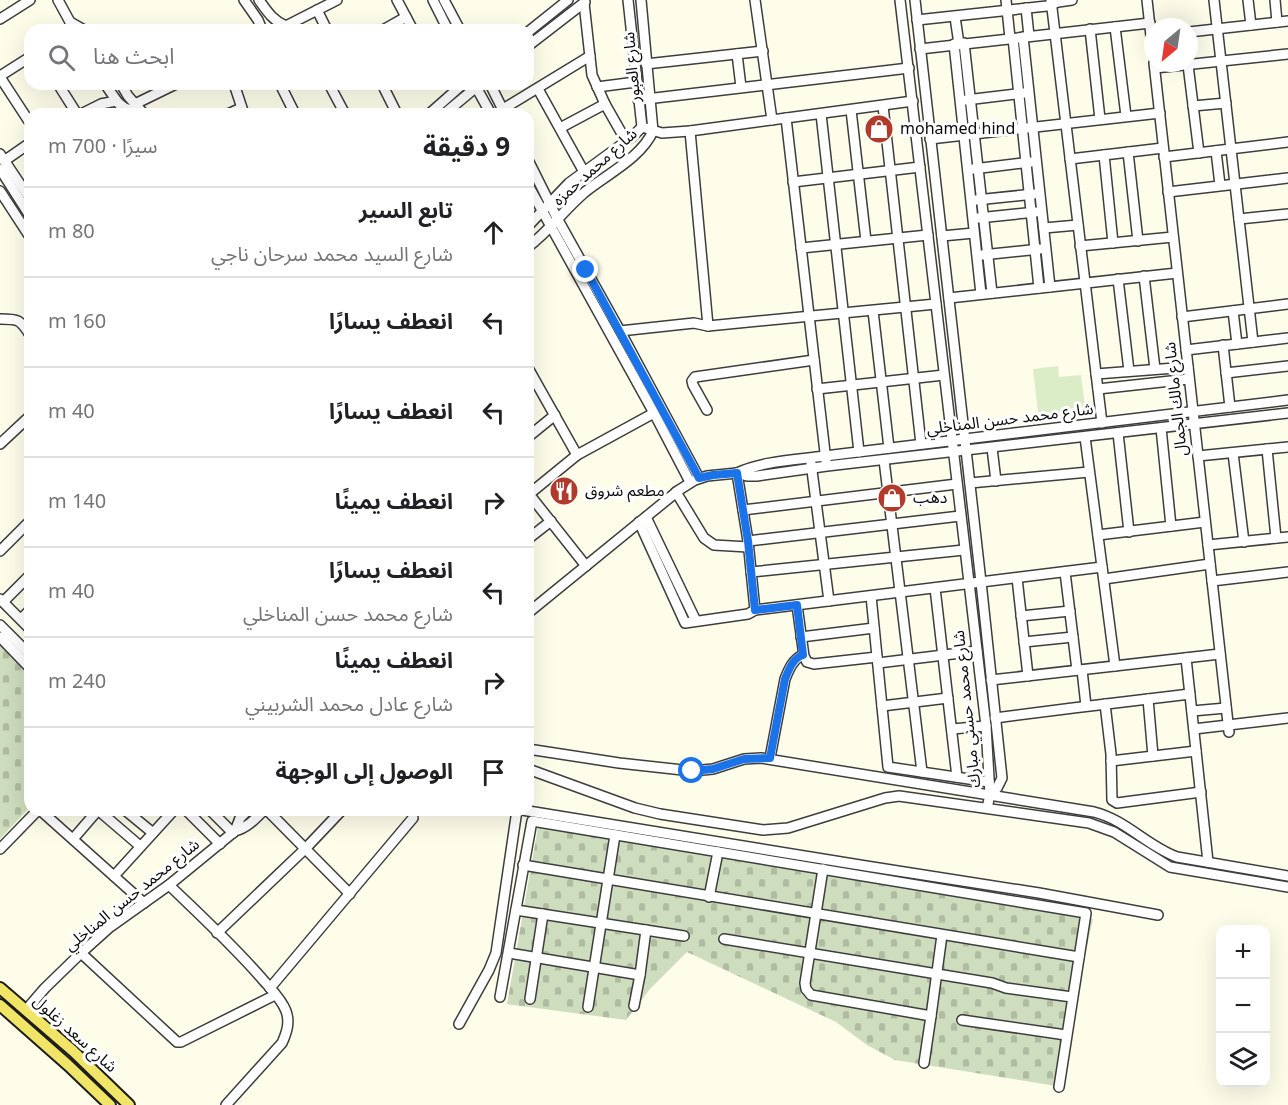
<!DOCTYPE html>
<html lang="ar">
<meta charset="utf-8">
<style>
:root{--surface:#fff;--page:#f6f6f6;--text:#202124;--muted:#757577;--line:#e0e0e0}
body{margin:0;font-family:Georgia,"Noto Sans Arabic",serif;background:var(--page);color:var(--text);direction:rtl}
.controls{position:absolute;right:18px;bottom:18px;display:grid;overflow:hidden;border-radius:12px;box-shadow:0 6px 24px #0002}
.controls button{width:54px;height:54px;display:grid;place-items:center;padding:0;border:0;border-bottom:2px solid var(--line);background:var(--surface);color:var(--text);font:30px sans-serif}
.compass{position:absolute;left:1144px;top:18px;width:54px;height:54px;border-radius:50%;background:var(--surface);box-shadow:0 6px 24px #0002;rotate:209deg}
.stop{position:absolute;width:18px;height:18px;margin:-14px;border:4px solid #1a73e8;border-radius:50%;background:#fff}
.stop.end{background:#1a73e8;border-color:#fff;box-shadow:0 2px 6px #0008}
.list{margin:0;padding:0;list-style:none}
h2{display:flex;justify-content:space-between;align-items:center;height:78px;margin:0;padding:0 24px;font-size:26px}
h2 small{font-size:20px;font-weight:400;color:var(--muted)}
.list li{display:grid;grid-template-columns:39px 1fr auto;gap:18px;align-items:center;box-sizing:border-box;height:90px;padding:0 24px;border-top:2px solid var(--line)}
.list b{display:block;font-size:22px;white-space:nowrap}
.list p{margin:0;font-size:20px;white-space:nowrap;color:var(--muted)}
.list em{font-size:20px;font-style:normal;color:var(--muted)}
.icon{flex:none;width:33px;height:33px;fill:none;stroke:currentColor;stroke-width:2;stroke-linecap:round;stroke-linejoin:round}
.map{position:relative;flex:none;width:1288px;height:1105px;overflow:hidden;direction:ltr}
.search{position:absolute;background:var(--surface);box-shadow:0 6px 24px #0002;left:24px;top:24px;width:510px;height:66px;display:flex;align-items:center;gap:15px;box-sizing:border-box;padding:0 21px;border-radius:18px;color:var(--muted);font-size:22px}
.panel{position:absolute;background:var(--surface);box-shadow:0 6px 24px #0002;left:24px;top:108px;width:510px;height:708px;border-radius:18px;direction:rtl}
.map>svg:first-child{display:block}
</style>
<div class="map">
<svg width="1288" height="1105" viewBox="0 0 1288 1105">
<defs>
<pattern id="cemetery-stones" width="16" height="16" patternUnits="userSpaceOnUse" patternTransform="scale(1.5)"><rect width="16" height="16" fill="#ceddbd"/><path d="M2 7V4a2 2 0 0 1 4 0v3zM10 15v-3a2 2 0 0 1 4 0v3z" fill="#b0bca1"/></pattern>
</defs>
<rect width="100%" height="100%" fill="#fefdea"/>
<!-- cemetery -->
<g fill="url(#cemetery-stones)">
<path d="M0,642L30,673V807L0,839Z"/>
<path d="M538,827L1093,919L1056,1086L895,1060L867,1045L836,1022L687,952L650,989L626,1020L507,1004Z"/>
</g>
<!-- pitch -->
<path fill="#daedc7" d="M1058,366L1059,377L1081,375L1086,415L1039,421L1033,369Z"/>
<g fill="none" stroke-linecap="round" stroke-linejoin="round">
<!-- minor casing -->
<g stroke="#3e3e3e" stroke-width="12">
<g id="minor">
<path d="M58,0L70,22L72,30"/>
<path d="M244,0L258,20L262,30"/>
<path d="M259,0C267,11 273,21 286,26"/>
<path d="M397,0L413,30"/>
<path d="M433,0L448,30"/>
<path d="M444,0L460,30"/>
<path d="M628,0L642,127"/>
<path d="M755,0L772,120"/>
<path d="M900,0L986,726L990,795L987,808"/>
<path d="M915,0L981,582L1002,778L997,788L990,795"/>
<path d="M1006,0L1010,38"/>
<path d="M1051,0L1102,423"/>
<path d="M1147,0L1153,54"/>
<path d="M1214,0L1253,342"/>
<path d="M1248,0L1251,25"/>
<path d="M1275,0L1277,22"/>
<path d="M584,3L592,75L605,104L626,141"/>
<path d="M1026,8L1029,36"/>
<path d="M317,10L327,30"/>
<path d="M955,17L959,44"/>
<path d="M0,19L30,0"/>
<path d="M917,20L1047,6L1058,2L1072,0"/>
<path d="M70,22L84,30"/>
<path d="M1115,27L1126,116"/>
<path d="M1090,29L1100,119"/>
<path d="M278,30L337,0"/>
<path d="M383,30L406,17"/>
<path d="M528,32L568,0"/>
<path d="M1189,32L1288,21"/>
<path d="M1023,37L1050,287"/>
<path d="M1013,38L1039,288"/>
<path d="M964,43L992,293"/>
<path d="M954,44L981,294"/>
<path d="M528,46L585,2"/>
<path d="M920,49L1150,23"/>
<path d="M737,54L741,87"/>
<path d="M1154,63L1229,732"/>
<path d="M646,64L763,51"/>
<path d="M1188,65L1199,153"/>
<path d="M1155,68L1288,54"/>
<path d="M0,76L30,57"/>
<path d="M0,77L30,123"/>
<path d="M58,84L77,114"/>
<path d="M105,84L119,104"/>
<path d="M121,84L128,96L144,114"/>
<path d="M234,84L244,114"/>
<path d="M280,84L295,114"/>
<path d="M329,84L345,114"/>
<path d="M382,84L397,114"/>
<path d="M490,84L505,114"/>
<path d="M476,87L491,114"/>
<path d="M597,87L636,82"/>
<path d="M538,89L584,172"/>
<path d="M638,100L909,68"/>
<path d="M966,100L1024,93"/>
<path d="M883,106L921,444"/>
<path d="M1193,106L1226,103"/>
<path d="M503,109L590,56"/>
<path d="M851,110L866,241"/>
<path d="M81,114L101,104L116,101L125,108L131,110L134,108L135,104L176,84"/>
<path d="M228,114L241,108"/>
<path d="M429,114L463,84"/>
<path d="M444,114L480,84"/>
<path d="M821,114L859,452"/>
<path d="M786,118L826,461"/>
<path d="M642,127L662,133L690,131L913,101"/>
<path d="M560,128L605,104"/>
<path d="M690,131L708,326"/>
<path d="M930,139L1160,113"/>
<path d="M1216,151L1220,185"/>
<path d="M1128,152L1138,241"/>
<path d="M0,154L30,199"/>
<path d="M1104,155L1113,243"/>
<path d="M1164,157L1288,142"/>
<path d="M1070,159L1163,148"/>
<path d="M528,160L558,220L620,331L699,478"/>
<path d="M4,161L30,143"/>
<path d="M0,169L30,216"/>
<path d="M973,169L1031,162"/>
<path d="M793,182L920,167"/>
<path d="M528,185L654,413L690,482"/>
<path d="M0,191L30,237"/>
<path d="M1168,192L1288,178"/>
<path d="M976,200L1034,194"/>
<path d="M978,218L1036,212"/>
<path d="M1239,219L1288,214"/>
<path d="M528,226L569,183L632,137L642,127"/>
<path d="M1044,228L1078,225"/>
<path d="M942,236L974,233"/>
<path d="M1080,246L1173,237"/>
<path d="M528,247C550,230 564,210 585,192C607,174 641,158 653,131L641,0"/>
<path d="M801,248L928,235"/>
<path d="M982,255L1040,249"/>
<path d="M1144,276L1155,369"/>
<path d="M1118,279L1129,371"/>
<path d="M949,298L1177,273"/>
<path d="M873,311L889,448"/>
<path d="M1233,311L1237,344"/>
<path d="M1182,317L1288,304"/>
<path d="M0,319C18,319 20,319 30,335"/>
<path d="M620,331L694,323L708,326L936,304"/>
<path d="M1223,345L1230,407"/>
<path d="M1186,350L1288,338"/>
<path d="M528,368L577,455"/>
<path d="M1226,373L1288,366"/>
<path d="M1096,374L1188,367"/>
<path d="M817,389L944,375"/>
<path d="M1098,389L1189,379"/>
<path d="M707,410L693,385L692,381L695,377L814,360"/>
<path d="M1161,428L1171,526"/>
<path d="M1118,433L1129,532"/>
<path d="M528,437L555,415"/>
<path d="M1085,437L1115,666"/>
<path d="M0,444L30,416"/>
<path d="M992,448L996,481"/>
<path d="M1267,449L1276,538"/>
<path d="M1233,453L1244,542"/>
<path d="M1198,456L1288,447"/>
<path d="M884,460L922,772"/>
<path d="M811,463L829,601"/>
<path d="M737,473C762,461 797,460 825,456L1288,400"/>
<path d="M737,473L748,541L755,610"/>
<path d="M970,483L1089,472"/>
<path d="M676,492L704,538L714,545L748,547"/>
<path d="M529,494L586,566"/>
<path d="M528,495L577,455L654,413"/>
<path d="M743,510L957,484"/>
<path d="M646,517L696,621"/>
<path d="M639,522L685,623L748,614L755,610L1102,567"/>
<path d="M1098,535L1205,522"/>
<path d="M528,539L551,521"/>
<path d="M748,541L960,516"/>
<path d="M1208,545L1288,537"/>
<path d="M0,551L30,521"/>
<path d="M751,572L964,550"/>
<path d="M1065,572L1077,670"/>
<path d="M1017,578L1028,676"/>
<path d="M1104,579L1210,564"/>
<path d="M1212,581L1288,572"/>
<path d="M935,588L957,777"/>
<path d="M871,596L888,767L989,782"/>
<path d="M0,599L30,629"/>
<path d="M3,602L30,575"/>
<path d="M797,605L804,656L807,662L814,664L877,657"/>
<path d="M528,613L679,490L695,480L707,476L737,473L747,476H757L827,466L1288,413"/>
<path d="M1021,616L1070,611"/>
<path d="M21,619L30,610"/>
<path d="M0,625L30,655"/>
<path d="M0,637L30,668"/>
<path d="M801,637L874,628"/>
<path d="M1024,642L1073,637"/>
<path d="M1186,658L1208,862"/>
<path d="M878,663L977,651"/>
<path d="M1082,670L1086,706"/>
<path d="M991,680L1220,654"/>
<path d="M1148,699L1153,756"/>
<path d="M1105,704L1111,754L1112,800L1117,803L1201,792"/>
<path d="M882,706L948,698"/>
<path d="M1192,711L1226,708"/>
<path d="M995,718L1073,708L1190,694"/>
<path d="M952,729L986,726"/>
<path d="M1194,729L1288,718"/>
<path d="M528,749L619,763L692,771L713,769L744,759L761,758L1094,812C1126,820 1147,846 1177,857L1288,876"/>
<path d="M770,758L785,679C789,669 793,659 803,655"/>
<path d="M1111,761L1196,751"/>
<path d="M528,769L635,808L660,814L763,830L788,828L885,798L899,796L1089,823L1114,832L1170,867L1288,887"/>
<path d="M40,810L144,903"/>
<path d="M98,810L140,846"/>
<path d="M125,810L153,833"/>
<path d="M186,810L220,844"/>
<path d="M210,810L233,833"/>
<path d="M267,810L350,894"/>
<path d="M522,810L866,866L1039,893L1158,915"/>
<path d="M235,831L240,818L248,810"/>
<path d="M73,839L98,810"/>
<path d="M0,849L38,810"/>
<path d="M523,865L1079,957"/>
<path d="M823,869L805,983L806,989L811,995L931,1016L924,1063"/>
<path d="M114,876L174,810"/>
<path d="M169,885C201,916 235,947 264,981C272,990 282,1000 286,1011C290,1022 287,1032 282,1043L226,1105"/>
<path d="M709,897L718,852"/>
<path d="M516,910L684,936"/>
<path d="M217,933L306,848L342,810"/>
<path d="M724,939L992,983L1006,988L1072,997"/>
<path d="M81,953L177,1042H181L275,995"/>
<path d="M509,953L640,975L646,930"/>
<path d="M270,988L413,818"/>
<path d="M500,997L532,821L1086,913L1059,1087"/>
<path d="M530,999L543,914"/>
<path d="M634,1006L640,975"/>
<path d="M588,1007L615,835"/>
<path d="M26,1010L45,988L81,953L110,927L169,885L235,831C247,828 255,819 264,810"/>
<path d="M931,1016L942,935"/>
<path d="M962,1020L1066,1035"/>
<path d="M459,1024L489,970L496,953L517,810"/>
</g>
</g>
<!-- major casing -->
<g stroke="#1c1c1c" stroke-width="14">
<g id="major">
<path d="M0,988L73,1051L129,1105"/>
<path d="M0,1005L68,1065L110,1105"/>
</g>
</g>
<!-- minor -->
<use href="#minor" stroke="#fff" stroke-width="9"/>
<!-- major -->
<use href="#major" stroke="#f1e567" stroke-width="10"/>
</g>
<g fill="none" stroke-linecap="round" stroke-linejoin="round">
<!-- route -->
<path stroke="#1a73e8" stroke-width="8" d="M586,270L699,478L713,475L737,473L748,541L755,610L797,605L803,655C793,658 789,669 785,679L770,758L744,759L713,769L692,771"/>
</g>
<!-- icons -->
<defs>
<g id="shop-disc" transform="scale(1.5)"><circle r="9.5" fill="#b23a2b" stroke="#fff"/><path d="M-5-2.5h2.3a2.7 3.5 0 0 1 5.4 0H5L5.5 6h-11ZM-1.5-2.5h3a1.5 2.3 0 0 0-3 0Z" fill="#fff"/></g>
<g id="restaurant-disc" transform="scale(1.5)"><circle r="9.5" fill="#b23a2b" stroke="#fff"/><path d="M-5-6h1v4h1v-4h1v4h1v-4h1v5L-1.5 .5V6h-2V.5L-5-1ZM5-6V6H3V1.5H1.5Q1.5-4 5-6Z" fill="#fff"/></g>
</defs>
<g fill-rule="evenodd">
<use href="#shop-disc" x="879" y="129"/>
<use href="#restaurant-disc" x="564" y="491"/>
<use href="#shop-disc" x="892" y="498"/>
</g>
<g text-anchor="middle" dominant-baseline="central" stroke-width="6" stroke-linejoin="round" paint-order="stroke">
<!-- street labels -->
<g font-size="16" fill="#0b0b0b" stroke="#fff">
<text transform="translate(632 67) rotate(-95)">شارع العبور</text>
<text transform="translate(595 167) rotate(-42)">شارع محمد حمزه</text>
<text transform="translate(1176 399) rotate(-96)">شارع مالك الجمال</text>
<text transform="translate(1010 419) rotate(-7)">شارع محمد حسن المناخلي</text>
<text transform="translate(967 709) rotate(-96)">شارع محمد حسني مبارك</text>
<text transform="translate(132 895) rotate(-39)">شارع محمد حسن المناخلي</text>
<text transform="translate(75 1034) rotate(42)">شارع سعد زغلول</text>
</g>
<!-- poi labels -->
<g font-size="16" fill="#0b0b0b" stroke="#fff" text-anchor="start">
<text x="900" y="129">mohamed hind</text>
<text x="585" y="491">مطعم شروق</text>
<text x="913" y="498">دهب</text>
</g>
</g>
</svg>
<div class="controls">
<button>+</button>
<button>−</button>
<button><svg class="icon" aria-label="layers" viewBox="0 0 24 24"><path d="M12 4l9 5-9 5-9-5zM3 14l9 5 9-5"/></svg></button>
</div>
<svg class="compass" viewBox="-18 -18 36 36"><path d="M0-13l5 13h-10z" fill="#e53935"/><path d="M0 13l5-13h-10z" fill="#757577"/></svg>
<div class="stop" style="left:692px;top:771px"></div>
<div class="stop end" style="left:586px;top:270px"></div>
<div class="search"><svg class="icon" aria-label="search" viewBox="0 0 24 24"><circle cx="10" cy="10" r="6"/><path d="M15 15l6 6"/></svg>ابحث هنا</div>
<section class="panel">
<h2>9 دقيقة<small>سيرًا · 700 m</small></h2>
<ul class="list">
<li><svg class="icon" aria-label="ahead" viewBox="0 0 24 24"><path d="M12 20V5M6 11l6-6 6 6"/></svg><div><b>تابع السير</b><p>شارع السيد محمد سرحان ناجي</p></div><em>80 m</em></li>
<li><svg class="icon" aria-label="left" viewBox="0 0 24 24"><path d="M17 20v-9H6M10 6l-5 5 5 5"/></svg><div><b>انعطف يسارًا</b></div><em>160 m</em></li>
<li><svg class="icon" aria-label="left" viewBox="0 0 24 24"><path d="M17 20v-9H6M10 6l-5 5 5 5"/></svg><div><b>انعطف يسارًا</b></div><em>40 m</em></li>
<li><svg class="icon" aria-label="right" viewBox="0 0 24 24"><path d="M7 20v-9h11M14 6l5 5-5 5"/></svg><div><b>انعطف يمينًا</b></div><em>140 m</em></li>
<li><svg class="icon" aria-label="left" viewBox="0 0 24 24"><path d="M17 20v-9H6M10 6l-5 5 5 5"/></svg><div><b>انعطف يسارًا</b><p>شارع محمد حسن المناخلي</p></div><em>40 m</em></li>
<li><svg class="icon" aria-label="right" viewBox="0 0 24 24"><path d="M7 20v-9h11M14 6l5 5-5 5"/></svg><div><b>انعطف يمينًا</b><p>شارع عادل محمد الشربيني</p></div><em>240 m</em></li>
<li><svg class="icon" aria-label="arrive" viewBox="0 0 24 24"><path d="M6 21V4h12l-3 4 3 4H6"/></svg><div><b>الوصول إلى الوجهة</b></div></li>
</ul>
</section>
</div>
